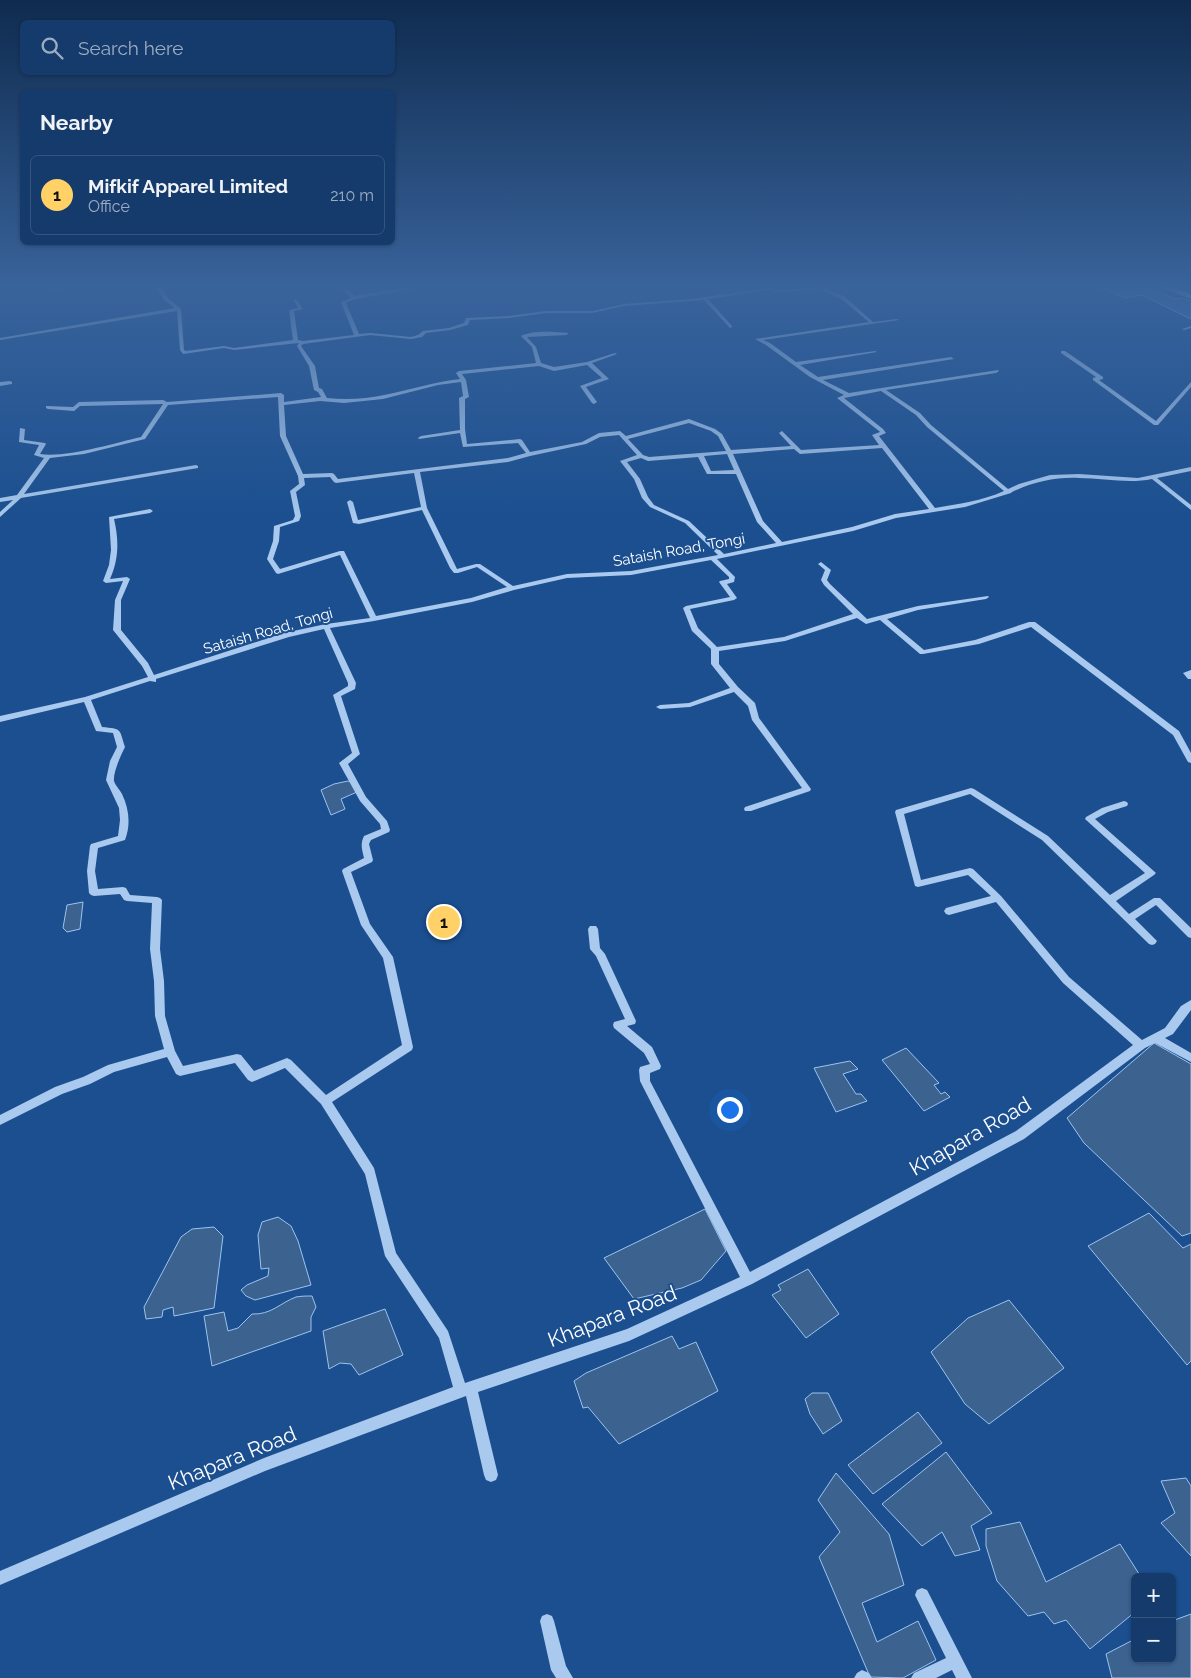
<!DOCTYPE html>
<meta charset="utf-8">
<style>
:root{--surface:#143b6b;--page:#1d4271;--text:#f1f3f6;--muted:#9dadc1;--line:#33557e;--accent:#ffd166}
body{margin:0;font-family:Raleway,sans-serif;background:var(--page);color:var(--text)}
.controls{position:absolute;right:15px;bottom:15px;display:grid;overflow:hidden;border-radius:8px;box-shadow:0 1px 4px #0004}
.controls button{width:45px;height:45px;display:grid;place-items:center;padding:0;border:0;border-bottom:1px solid var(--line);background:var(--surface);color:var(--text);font:25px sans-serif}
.you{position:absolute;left:729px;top:1109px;width:18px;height:18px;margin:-12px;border:4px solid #fff;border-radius:50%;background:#1a73e8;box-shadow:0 0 0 8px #1a73e833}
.badge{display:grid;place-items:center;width:32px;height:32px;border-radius:50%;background:var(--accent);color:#111;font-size:16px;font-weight:700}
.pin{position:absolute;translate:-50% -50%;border:2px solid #fff;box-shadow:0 1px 5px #0006}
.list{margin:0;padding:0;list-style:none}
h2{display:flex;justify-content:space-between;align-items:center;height:65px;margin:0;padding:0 20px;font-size:21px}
h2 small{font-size:16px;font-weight:400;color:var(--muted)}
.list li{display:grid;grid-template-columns:32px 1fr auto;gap:15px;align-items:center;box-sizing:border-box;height:80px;margin:0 10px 10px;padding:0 10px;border:1px solid var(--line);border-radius:8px}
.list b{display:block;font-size:19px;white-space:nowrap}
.list p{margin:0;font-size:16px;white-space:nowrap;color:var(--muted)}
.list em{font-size:16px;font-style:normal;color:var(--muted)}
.icon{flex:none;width:28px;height:28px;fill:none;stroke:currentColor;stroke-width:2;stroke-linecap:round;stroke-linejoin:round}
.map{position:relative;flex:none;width:1191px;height:1678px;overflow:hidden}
.search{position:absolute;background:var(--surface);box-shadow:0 1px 4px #0004;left:20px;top:20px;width:375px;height:55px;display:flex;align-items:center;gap:12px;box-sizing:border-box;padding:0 18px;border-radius:8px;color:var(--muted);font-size:19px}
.panel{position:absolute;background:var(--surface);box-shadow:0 1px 4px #0004;left:20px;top:90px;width:375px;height:155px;border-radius:8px}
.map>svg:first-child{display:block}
</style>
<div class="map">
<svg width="1191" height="1678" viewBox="0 0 1191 1678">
<rect width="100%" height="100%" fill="#1b4f8f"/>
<!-- water -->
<g fill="#3c6290" stroke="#9cc4f0">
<path d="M348,781L353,783L357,792L341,799L345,809L331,815L321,790L334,784Z"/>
<path d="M83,902L80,929L67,932L63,928L67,905Z"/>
<path d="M1154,1043L1191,1064V1233L1182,1236L1084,1143L1067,1118Z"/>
<path d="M906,1048L939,1083L934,1085L941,1094L945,1092L950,1097L924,1111L882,1060Z"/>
<path d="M850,1061L858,1069L843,1074L856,1094H861L867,1101L836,1112L814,1068Z"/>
<path d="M705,1209L726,1251L701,1280L682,1288L634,1299L604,1258Z"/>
<path d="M1149,1213L1183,1248L1191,1244V1361L1187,1365L1088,1246Z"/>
<path d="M278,1217L291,1226L298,1241L311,1285L255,1300L246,1296L241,1290L247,1285L268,1276L269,1268L261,1269L258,1235L262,1222Z"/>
<path d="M214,1227L223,1236L214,1308L174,1316L173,1307L163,1310L162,1317L146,1319L144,1307L181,1237L192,1229Z"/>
<path d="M808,1269L839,1314L806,1338L772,1295L781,1290L778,1285Z"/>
<path d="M312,1296L316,1307L311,1317V1331L212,1366L204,1316L224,1312L228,1331L238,1328L252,1314C271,1315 280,1303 296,1297C301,1296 307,1296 312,1296Z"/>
<path d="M1009,1300L1064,1368L989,1424L965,1404L931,1352L968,1318Z"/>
<path d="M385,1309L403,1355L359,1375L351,1364L340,1363L329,1369L323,1331Z"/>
<path d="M672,1336L679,1349L696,1342L718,1391L619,1444L588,1407L583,1408L574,1381L586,1373Z"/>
<path d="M812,1393H828L842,1421L823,1434L810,1414L805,1399Z"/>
<path d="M918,1412L942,1443L873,1494L848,1465Z"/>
<path d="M946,1452L992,1513L971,1526L980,1550L955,1556L942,1532L922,1546L882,1504Z"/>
<path d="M836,1473L889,1534L904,1585L862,1603L877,1642L918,1621L936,1660L903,1678L870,1677L819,1557L840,1532L818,1500Z"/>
<path d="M1186,1478L1191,1486V1556L1161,1523L1175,1513L1161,1481Z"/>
<path d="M1020,1522L1046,1582L1120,1544L1141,1577H1135V1612L1090,1649L1066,1620L1054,1624L1044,1612L1028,1616L997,1581L986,1546V1529Z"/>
<path d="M1191,1614V1678H1112L1106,1654L1135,1639V1659H1172V1621Z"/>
</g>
<!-- building -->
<path fill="#4478b7" stroke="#cfe3fa" d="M1096,285H1143L1175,299L1183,298L1191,301V319L1142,295L1125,298Z"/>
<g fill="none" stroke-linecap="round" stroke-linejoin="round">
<!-- minor -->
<g fill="#a9c9ee" fill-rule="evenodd">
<rect x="54" y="285" width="4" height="4"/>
<path d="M155,285H159L168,298L181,309L184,350L186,351L224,346L234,348L293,340L289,310L298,308L294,300L296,299L303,309L294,311L298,340L303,341L354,335L341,302L351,298L338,285H343L355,296L419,285H433L355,299L346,303L359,334L370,333L411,337L418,335L423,331L449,328L464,323L466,318H468L509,316L546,311H592L624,304L691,299L769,288L781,291L829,285L826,287L829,290L844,296L873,322L897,319L899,320L763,340L770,343L796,362L875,351L877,352L800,365L818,377L951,357L954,359L823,380L849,393L998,370L999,371L996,373L886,390L920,413L931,425L1008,489L1019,484L1050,475L1079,474L1138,478L1191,467V471L1157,478L1191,505V510L1152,479C1128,484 1103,478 1079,478C1055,477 1033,482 1012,492L1011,493L965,507L896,518L853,531L717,559L735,577L734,582L727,584L737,598L734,600L690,609L698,628L717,647L784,637L853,614L824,585L821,580L825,570L818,564L821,562L831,570L827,580L830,584L867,619L918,606L988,596L989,597L986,599L918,610L887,619L924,650L975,640L1029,622H1035L1179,731L1191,753V763L1188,762L1173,735L1031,627L979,644L923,654H920L880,620L866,624L857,618L785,641L719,651V664L738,687L755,703L759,718L811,789L810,791L751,811H745L744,809L745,807L802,788L752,720L748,706L734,692L690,707L660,709L656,707L660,705L689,703L730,688L711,664V649L692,631L683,608L686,606L730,597L719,582L720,581L729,579V577L711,560L631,575L567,578L514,590L472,602L374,621L330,628L356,683L355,689L341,696L360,754L348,764L366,797L387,821L390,830L389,832L371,840L369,844L373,860L372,862L351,872L370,924L393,957L413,1047L412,1050L332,1102L374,1168L396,1253L448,1331L465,1383L627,1329L740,1277L640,1081L639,1070L640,1067L650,1064L644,1053L614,1028L613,1025L614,1022L625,1019L596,956L590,949L588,929L590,926H596L598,929L600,948L605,954L636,1021L635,1024L627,1026L652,1047L661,1066L660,1069L650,1073V1081L750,1272L1016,1131L1133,1045L1063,983L996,902L949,915L946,914L944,911L946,908L991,896L968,875L918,887L915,886L895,812L896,810L971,788L974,789L1048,836L1110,895L1145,873L1085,819L1086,817L1102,808L1124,801L1127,802L1128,804L1127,806L1108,812L1095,819L1156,873L1154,875L1116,901L1129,914L1154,898H1160L1191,928V938L1188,937L1156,905L1135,919L1157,941L1155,944L1152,945L1149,944L1042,840L970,794L904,814L921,880L970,868L973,869L1001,896L1069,977L1142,1040L1165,1028L1181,1006L1191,1000V1010L1173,1034L1165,1038L1191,1053V1062L1155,1043L1145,1048L1024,1139L752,1284L629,1341L478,1392L498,1475L496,1480L491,1482L486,1480L484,1475L466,1396L265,1471L0,1585V1571L264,1458L453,1387L439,1338L385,1256L365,1174L321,1104L285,1068L252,1082L248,1080L235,1063L180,1076L176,1074L167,1057L114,1072L90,1084L62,1094L0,1125V1115L55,1087L83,1077L108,1065L164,1049L155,1016L154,981L150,949L152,903L127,901L124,900L120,894L94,896L91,895L89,893L87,871L90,846L91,844L118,836L120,820L119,808L106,780L110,761L117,747L113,733L96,731L84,702L0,722V716L85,697L148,677L142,666L113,630L115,600L123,581L106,583L103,581L109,565L111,550L109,517L150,509L153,511L150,513L114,519C119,540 119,559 110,579L127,577L130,579L121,600V630L148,663L154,675L284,633L326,624L370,618L340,555L278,574L276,573L267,559L273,541L274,526L293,520L295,516L290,491L299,484L298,476L280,436L278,397L168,405L145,439L84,454L50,458L24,494L196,465L198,466V468L21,498L0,517V512L13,500L0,502V498L17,495L44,458L34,455L39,445L19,442L20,428L25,429L24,440L45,443L46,444L40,454C66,458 115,443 141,437L163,404L80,406L74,411L48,409L46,408V406L73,407L79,402L163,400L167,402L281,393L284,395V402L321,397L318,392L314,390L309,366L297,346L299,343L234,350L224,348L183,354L180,350L177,311L0,340V338L175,308L164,300ZM822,288L825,292L840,298L869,322L755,339L766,345L810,377L844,395L837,398L879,431L880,432L872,435L879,445L801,450L782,431L779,433L791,446L731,450L722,434L715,429L689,419L626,436L620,431L599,433L582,442L530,452L522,440L520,439L467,444L465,429V399L469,397L466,380L462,374L539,366L554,371L587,365L602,378L580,386L592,403L594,404L597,402L586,387L609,379L592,363L617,354L615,353L587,362L554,367L541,363L536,347L527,337L566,335L568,334V333C554,332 533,330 521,336L532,347L536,363L459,371L456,373L460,379C434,382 410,390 384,395C366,399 346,400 327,398L322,389L319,388L315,366L301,346L303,344L370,335L411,339L422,337L426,333L450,330L468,325L470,320L509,318L546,313H592L624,306L704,300L730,328L732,327V326L708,299L769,290L781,293ZM461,382L463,396L459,398L460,430L421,436L418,438L419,439L460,433L463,447L518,443L526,453L508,458L338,479L334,474L332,473L303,474L286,436L284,405L320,401L344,403L383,399L438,385ZM881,391L916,415L927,427L1004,491C982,501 958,504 935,508L879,436L886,433L883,429L844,398ZM689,423L711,431L718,436L726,451L649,457L643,455L628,439ZM619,435L637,455L620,461L634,479L642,498L650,507L685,523L718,555L631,571L567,574L513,586L480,564H476L457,569L427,508L420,472L508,462L530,456L586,444L600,437ZM882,448L929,509L895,514L852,527L782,542L763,521L733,454L794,449L800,454ZM727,454L734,470L711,471L704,456ZM698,457L707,474H736L757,522L776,543L724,554L689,521L654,505L648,497L640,479L627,462L641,458L648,461ZM414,473L421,507L358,520L353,502L350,500L347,502L353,523L359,524L422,510L450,568L454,573H458L477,567L507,587L471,598L376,616L344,551H340L280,569L273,559L279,541L280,527L299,521L301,516L296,492L305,485L304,478L330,477L334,482L336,483ZM324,629L348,683V686L333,695L352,753L339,763L360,801L380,824L381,829L364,836C360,844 362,850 364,858L343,869L342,871L361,925L383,958L402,1045L326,1095L291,1060L287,1058L254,1071L241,1055L237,1054L183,1066L175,1051L165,1016L164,981L160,949L162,900L160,898L157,897L130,895L126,888L123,887L98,889L95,871L98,848L125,840C131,825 129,808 122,794C120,790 115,785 114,781C113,772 121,755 125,747C119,728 122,729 102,727L91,700L150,681L156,682V679L289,637Z"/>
<path d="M1191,326V328L1184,330L1182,329Z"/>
<path d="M1061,351H1065L1103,377V379L1099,380L1156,421L1191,382V387L1158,425H1154L1093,380V378L1096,377L1061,353Z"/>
<path d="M10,381L12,382V384L0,386V382Z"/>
<path d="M1191,670V679H1188L1183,673Z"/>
<path d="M922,1588L927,1590L972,1678H956L952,1670L936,1678H911L914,1673L946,1658L915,1595L917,1590Z"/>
<path d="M547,1614L552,1616L554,1621L566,1666L573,1678H556L551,1670L540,1621L542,1616Z"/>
<path d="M862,1670L869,1673L872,1678H854L857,1673Z"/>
</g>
<!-- highway -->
<path fill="#fff" fill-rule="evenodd" d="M1155,285H1167L1191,294V299Z"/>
</g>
<!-- sky -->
<linearGradient id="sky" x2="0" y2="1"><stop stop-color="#0f2b4f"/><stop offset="0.55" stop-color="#39639b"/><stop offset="1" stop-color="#39639b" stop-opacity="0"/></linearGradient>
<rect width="1191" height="520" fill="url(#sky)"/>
<g text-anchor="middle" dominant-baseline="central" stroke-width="4" stroke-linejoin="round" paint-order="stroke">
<!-- far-street labels -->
<g font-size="15" fill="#fff" stroke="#1b4f8f">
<text transform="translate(679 550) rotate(-10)">Sataish Road, Tongi</text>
<text transform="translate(268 631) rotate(-16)">Sataish Road, Tongi</text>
</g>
<!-- near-street labels -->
<g font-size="21" fill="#fff" stroke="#1b4f8f">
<text transform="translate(970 1136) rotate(-30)">Khapara Road</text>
<text transform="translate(612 1316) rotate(-21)">Khapara Road</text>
<text transform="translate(232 1458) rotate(-22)">Khapara Road</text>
</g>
</g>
</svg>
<div class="controls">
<button>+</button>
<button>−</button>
</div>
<div class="you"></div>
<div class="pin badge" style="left:444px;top:922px">1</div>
<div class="search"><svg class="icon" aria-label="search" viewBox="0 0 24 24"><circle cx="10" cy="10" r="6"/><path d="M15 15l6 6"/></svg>Search here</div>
<section class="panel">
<h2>Nearby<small></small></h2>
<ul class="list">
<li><span class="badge">1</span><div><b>Mifkif Apparel Limited</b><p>Office</p></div><em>210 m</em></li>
</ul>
</section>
</div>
